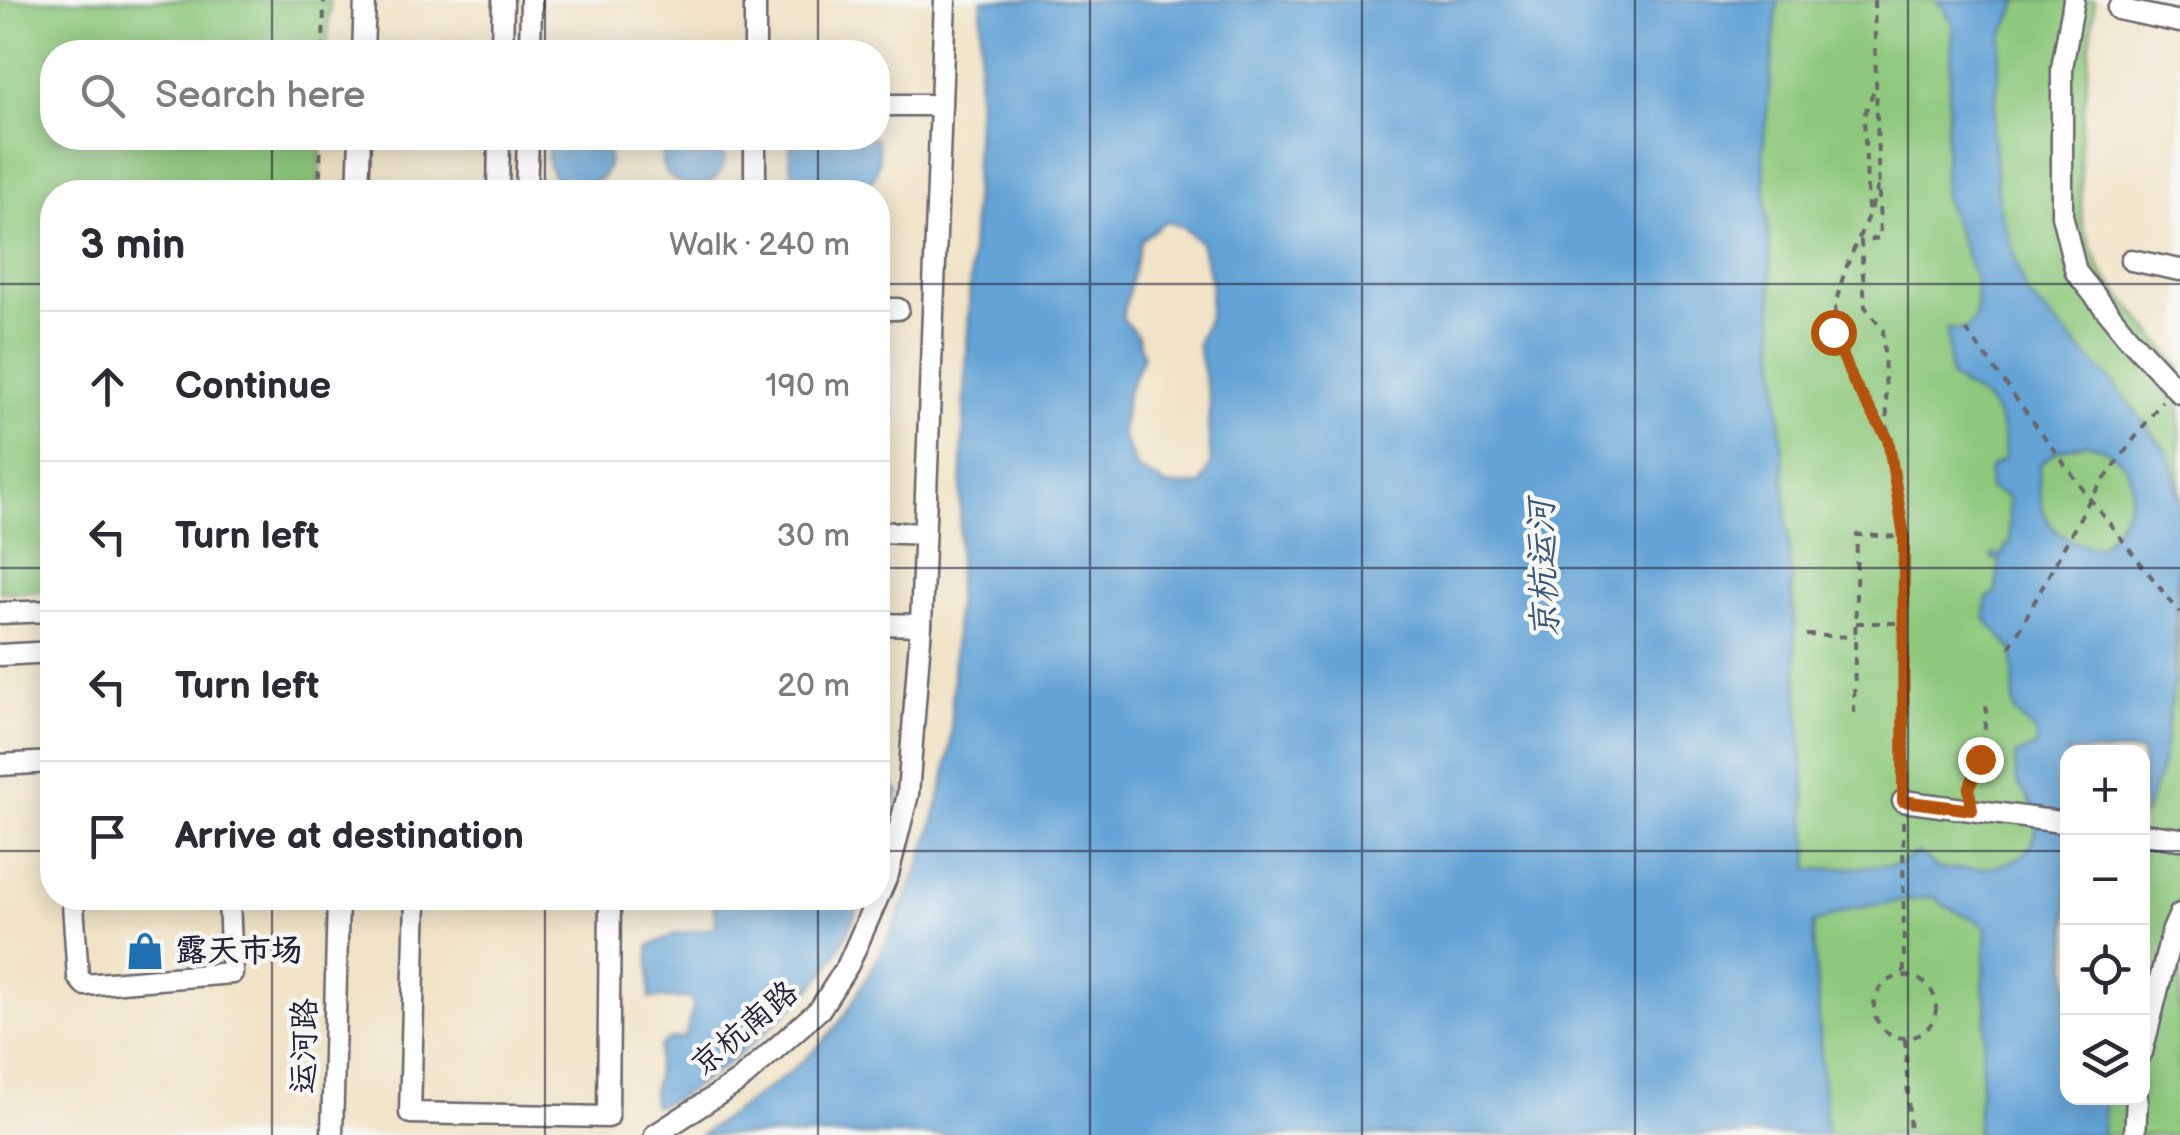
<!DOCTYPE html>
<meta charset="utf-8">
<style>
:root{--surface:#fff;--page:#f2f2f3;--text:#2b2b33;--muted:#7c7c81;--line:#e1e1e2}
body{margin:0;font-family:"Balsamiq Sans","LXGW WenKai TC",sans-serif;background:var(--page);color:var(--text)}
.controls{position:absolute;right:30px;bottom:30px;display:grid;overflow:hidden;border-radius:20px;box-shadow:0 5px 25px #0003}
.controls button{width:90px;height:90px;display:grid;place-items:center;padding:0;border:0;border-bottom:2px solid var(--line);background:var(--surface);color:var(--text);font:50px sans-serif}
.stop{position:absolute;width:30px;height:30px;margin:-22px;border:8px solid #b45309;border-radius:50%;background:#fff}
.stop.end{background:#b45309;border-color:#fff;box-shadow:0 2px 10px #0008}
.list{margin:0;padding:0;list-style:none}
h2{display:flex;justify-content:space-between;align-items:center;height:130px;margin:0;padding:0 40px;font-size:42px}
h2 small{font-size:32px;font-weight:400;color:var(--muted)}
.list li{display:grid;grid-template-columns:65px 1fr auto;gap:30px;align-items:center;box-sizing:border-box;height:150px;padding:0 40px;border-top:2px solid var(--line)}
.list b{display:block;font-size:38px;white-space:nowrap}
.list em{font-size:32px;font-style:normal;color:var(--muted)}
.icon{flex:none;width:55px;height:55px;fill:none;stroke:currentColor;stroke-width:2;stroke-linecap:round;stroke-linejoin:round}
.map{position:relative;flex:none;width:2180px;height:1135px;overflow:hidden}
.search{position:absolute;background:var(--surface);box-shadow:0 5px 25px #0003;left:40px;top:40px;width:850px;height:110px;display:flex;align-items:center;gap:25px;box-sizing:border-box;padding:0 35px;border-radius:40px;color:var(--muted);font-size:38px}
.panel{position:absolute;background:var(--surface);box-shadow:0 5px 25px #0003;left:40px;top:180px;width:850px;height:730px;border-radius:40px}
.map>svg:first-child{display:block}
</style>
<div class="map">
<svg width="2180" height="1135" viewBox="0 0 2180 1135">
<rect width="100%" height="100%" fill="#f6f6f2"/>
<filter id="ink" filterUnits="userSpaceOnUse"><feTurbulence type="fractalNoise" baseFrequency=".01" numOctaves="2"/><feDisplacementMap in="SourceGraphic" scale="20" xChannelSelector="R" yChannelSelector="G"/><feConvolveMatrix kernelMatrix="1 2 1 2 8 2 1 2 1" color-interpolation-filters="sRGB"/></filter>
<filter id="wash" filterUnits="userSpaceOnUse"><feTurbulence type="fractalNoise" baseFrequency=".0048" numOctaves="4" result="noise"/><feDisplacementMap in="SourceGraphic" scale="40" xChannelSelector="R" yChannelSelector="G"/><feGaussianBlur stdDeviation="2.25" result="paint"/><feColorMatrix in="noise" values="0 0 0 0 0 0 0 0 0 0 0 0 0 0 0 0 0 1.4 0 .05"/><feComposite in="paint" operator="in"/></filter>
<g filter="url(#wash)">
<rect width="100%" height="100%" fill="#f0e3c7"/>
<!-- green -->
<g fill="#8dc87c" stroke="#58755c" stroke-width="2.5" fill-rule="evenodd">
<path d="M0,0H330L327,52H52V138H322L319,192H52V591L0,592Z"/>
<path d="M1775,0H2095L2080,143L2082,224L2103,274L2180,367V1135H1817L1763,151ZM2068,752H2142V1098H2068Z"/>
</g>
<!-- water -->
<g fill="#63a3d6" stroke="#426288" stroke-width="2.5" fill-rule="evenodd">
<path d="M982,0H1778L1763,151L1810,870L1898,865L1918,853L1938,869C1976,869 2047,873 2035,813C2032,799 2020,790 2016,778C2015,772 2016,762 2016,755L2037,746L2036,735L2014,710L2013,651L1985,618L1987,599L1996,593L2000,560L1992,559V555H2004L2005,547L2010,545L2008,497L1989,489L1990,468L2005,458C2004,437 2002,413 1984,399C1974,390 1960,387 1950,377L1947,329L1966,330L1974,320L1977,300L1975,279L1943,194L1953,27L1944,8L1936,0H2019L2002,38L1993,131L1999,205L2026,293L2116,386L2166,451L2175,472L2180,506L2175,676L2162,766L2143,818L2142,752H2068V1098H2105L2102,1135H1976L1987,1008L1983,984L1987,929C1972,912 1947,914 1934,896L1850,909L1813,924L1826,1135H700C750,1100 806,1068 842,1019C851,1007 858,992 866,979C908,907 936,832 950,750ZM1166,221L1182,227L1201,243L1211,282L1209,316L1197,344L1210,402L1208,424L1211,463L1201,485L1167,486L1137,468L1122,435L1126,396L1143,356L1138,336L1122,318L1141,240ZM2086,443C2152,461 2137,506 2100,547C2048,542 2036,514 2040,464L2057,451Z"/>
<path d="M555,138H602C630,180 565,209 550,168C545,157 548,147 555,138Z"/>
<path d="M668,138H718C752,201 634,199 668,138Z"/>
<path d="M793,138H876C882,160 879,176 862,192H807C791,176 785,160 793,138Z"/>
<path d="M878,786L893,787L899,792L878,859Z"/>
<path d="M713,898H862C850,928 836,960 814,985C786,1018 694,1098 654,1106L652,1099L660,1046L669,1040L685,1037L694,1005L688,998H650L649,946L675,934L716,927Z"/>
</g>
</g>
<g filter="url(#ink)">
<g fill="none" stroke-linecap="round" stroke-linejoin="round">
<!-- minor casing -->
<g stroke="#6a666c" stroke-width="25">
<g id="minor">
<path d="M2074,0L2062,68V215L2076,272L2127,336L2180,393"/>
<path d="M2118,9L2180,22"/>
<path d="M363,52L365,0"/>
<path d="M502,52L503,0"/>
<path d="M530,52L531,0"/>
<path d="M755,52V0"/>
<path d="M878,105H940"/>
<path d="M755,138V192"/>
<path d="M358,192L360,138"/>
<path d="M498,192L499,138"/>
<path d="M526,192L528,138"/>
<path d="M2131,260L2180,270"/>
<path d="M878,309H898"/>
<path d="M878,532L924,534"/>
<path d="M0,613L52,611"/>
<path d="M878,624L921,625"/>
<path d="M0,655L52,652"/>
<path d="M0,765L52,762"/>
<path d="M1903,801L2068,823"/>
<path d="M2142,834L2180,839"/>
<path d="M78,898L73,904L78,977L85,985L232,973L229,898"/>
<path d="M416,898L410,1113L608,1117L610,898"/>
<path d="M2142,1052L2172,932L2180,914"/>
<path d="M332,1135L338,898"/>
<path d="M655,1135L739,1081L820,1009L848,965L888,874L908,794L921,625L945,0"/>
<path d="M2135,1135L2137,1098"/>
</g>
</g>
<!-- path -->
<g stroke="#6a666c" stroke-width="4" stroke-dasharray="8 8" stroke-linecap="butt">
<path d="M1874,0L1880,238L1861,241L1865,307L1883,330L1888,439L1905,539L1903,781"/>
<path d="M323,52L324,0"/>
<path d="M1878,186C1863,244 1815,302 1843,362C1854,388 1872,410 1886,435"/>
<path d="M319,192L321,138"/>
<path d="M1868,210L1864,116L1875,87"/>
<path d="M1966,330L2090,499L2180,613"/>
<path d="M1856,623H1904"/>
<path d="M1806,635L1855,637"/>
<path d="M2010,647L2090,499L2162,401"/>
<path d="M1854,713L1857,535L1904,537"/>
<path d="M1970,791L1973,773L1983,751L1987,700"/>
<path d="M1903,821L1904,975"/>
<circle cx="1905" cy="1007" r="31"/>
<path d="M1905,1039L1910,1135"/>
</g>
<!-- minor -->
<use href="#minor" stroke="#fff" stroke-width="20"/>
</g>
</g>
<g fill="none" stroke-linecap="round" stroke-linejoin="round" filter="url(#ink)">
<!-- route -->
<path stroke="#b45309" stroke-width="12" d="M1833,332L1854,383L1888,439L1904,536L1903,801L1972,810L1969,789L1980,759"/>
</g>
<!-- grid -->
<path fill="none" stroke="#22223b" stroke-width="2.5" stroke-opacity="0.55" d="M272,0V52M545,0V52M818,0V52M1090,0V1135M1362,0V1135M1635,0V1135M1908,0V1135M272,138V192M545,138V192M818,138V192M0,284H52M878,284H2180M0,568H52M878,568H2180M0,851H52M878,851H2068M2142,851H2180M272,898V1135M545,898V1135M818,898V1135"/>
<!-- icons -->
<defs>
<g id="shop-bare" transform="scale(3)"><path d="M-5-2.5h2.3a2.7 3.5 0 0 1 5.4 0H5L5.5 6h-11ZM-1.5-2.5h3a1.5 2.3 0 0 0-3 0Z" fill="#1f6fb2" stroke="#f6f6f2" stroke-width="2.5" paint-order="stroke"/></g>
</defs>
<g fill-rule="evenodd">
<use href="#shop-bare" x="145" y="951"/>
</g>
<g text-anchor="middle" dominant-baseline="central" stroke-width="9" stroke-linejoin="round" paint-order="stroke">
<!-- poi labels -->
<g font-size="32" font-weight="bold" fill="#22223b" stroke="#f6f6f2" text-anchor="start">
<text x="175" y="951">露天市场</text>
</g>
<!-- street labels -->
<g font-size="32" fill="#22223b" stroke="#f6f6f2">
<text transform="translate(745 1029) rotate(-40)">京杭南路</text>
<text transform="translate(305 1046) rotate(-89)">运河路</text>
</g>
<!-- water labels -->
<g font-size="35" font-style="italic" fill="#3c5679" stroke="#f6f6f2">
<text transform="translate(1544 569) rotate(-92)">京杭运河</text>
</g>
</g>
</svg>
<div class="controls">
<button>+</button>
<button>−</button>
<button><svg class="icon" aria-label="locate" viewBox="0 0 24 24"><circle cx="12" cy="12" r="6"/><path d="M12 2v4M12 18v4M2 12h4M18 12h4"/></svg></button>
<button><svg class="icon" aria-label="layers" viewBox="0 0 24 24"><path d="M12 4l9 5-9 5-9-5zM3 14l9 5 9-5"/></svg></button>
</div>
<div class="stop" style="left:1833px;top:332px"></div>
<div class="stop end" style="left:1980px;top:759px"></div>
<div class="search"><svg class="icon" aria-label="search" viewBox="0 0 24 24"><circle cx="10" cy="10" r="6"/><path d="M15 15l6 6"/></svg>Search here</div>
<section class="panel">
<h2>3 min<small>Walk · 240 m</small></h2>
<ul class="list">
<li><svg class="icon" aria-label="ahead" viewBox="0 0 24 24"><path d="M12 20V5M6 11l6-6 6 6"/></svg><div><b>Continue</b></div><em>190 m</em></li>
<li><svg class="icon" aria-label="left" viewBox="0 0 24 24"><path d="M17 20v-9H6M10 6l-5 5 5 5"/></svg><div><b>Turn left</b></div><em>30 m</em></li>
<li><svg class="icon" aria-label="left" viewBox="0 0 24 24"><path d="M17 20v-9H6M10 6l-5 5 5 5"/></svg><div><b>Turn left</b></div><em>20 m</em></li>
<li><svg class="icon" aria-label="arrive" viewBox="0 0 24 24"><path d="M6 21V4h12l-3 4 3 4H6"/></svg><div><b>Arrive at destination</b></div></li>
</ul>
</section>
</div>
